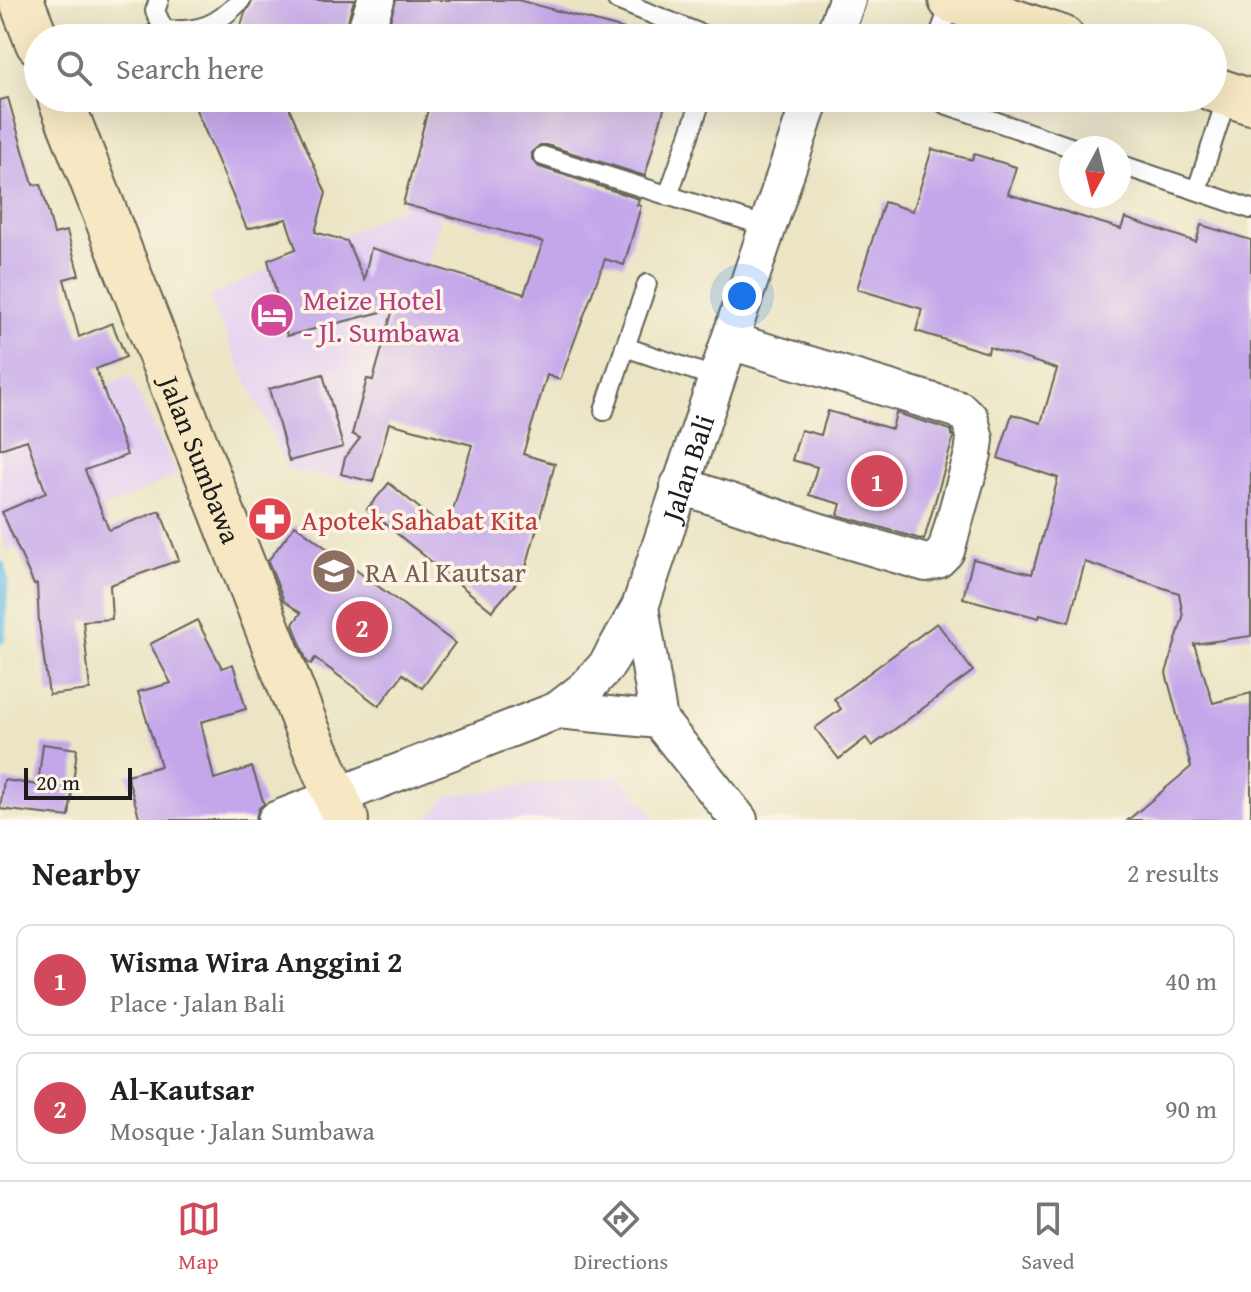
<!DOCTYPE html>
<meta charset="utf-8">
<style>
:root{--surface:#fff;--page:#f6f6f6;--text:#222;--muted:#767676;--line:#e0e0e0;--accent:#d1495b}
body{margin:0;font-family:"Gentium Book Plus",serif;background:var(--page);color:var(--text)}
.compass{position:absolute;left:1059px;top:136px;width:72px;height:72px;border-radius:50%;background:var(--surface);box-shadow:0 8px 32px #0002;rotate:187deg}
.scale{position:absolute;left:24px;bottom:20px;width:108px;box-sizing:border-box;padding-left:8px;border:4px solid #1c1c1c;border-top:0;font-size:22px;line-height:28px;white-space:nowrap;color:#1c1c1c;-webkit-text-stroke:6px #fcf5e5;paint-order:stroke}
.you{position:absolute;left:742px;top:296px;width:28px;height:28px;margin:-20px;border:6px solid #fff;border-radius:50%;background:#1a73e8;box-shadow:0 0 0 12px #1a73e833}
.badge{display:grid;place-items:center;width:52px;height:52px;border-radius:50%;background:var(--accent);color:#fff;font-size:26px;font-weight:700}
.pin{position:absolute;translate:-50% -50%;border:4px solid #fff;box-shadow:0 2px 8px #0006}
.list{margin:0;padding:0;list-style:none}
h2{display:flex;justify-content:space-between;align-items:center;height:104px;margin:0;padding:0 32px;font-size:34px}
h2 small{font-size:26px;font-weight:400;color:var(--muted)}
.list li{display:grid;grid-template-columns:52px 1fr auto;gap:24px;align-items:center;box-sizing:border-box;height:112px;margin:0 16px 16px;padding:0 16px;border:2px solid var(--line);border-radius:16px}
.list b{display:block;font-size:30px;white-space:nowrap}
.list p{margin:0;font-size:26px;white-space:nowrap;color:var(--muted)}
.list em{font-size:26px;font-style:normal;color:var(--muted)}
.icon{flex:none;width:44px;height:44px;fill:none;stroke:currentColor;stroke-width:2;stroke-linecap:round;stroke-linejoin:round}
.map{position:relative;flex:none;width:1251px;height:820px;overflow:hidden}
.search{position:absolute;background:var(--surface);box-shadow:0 8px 32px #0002;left:24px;right:24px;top:24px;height:88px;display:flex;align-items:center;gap:20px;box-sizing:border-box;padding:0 28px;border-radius:44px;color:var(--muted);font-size:30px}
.sheet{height:360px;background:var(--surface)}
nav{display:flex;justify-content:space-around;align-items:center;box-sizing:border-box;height:112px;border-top:2px solid var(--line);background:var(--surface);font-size:22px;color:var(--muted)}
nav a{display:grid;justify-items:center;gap:4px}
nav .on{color:var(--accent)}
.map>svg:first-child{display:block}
</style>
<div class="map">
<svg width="1251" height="820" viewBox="0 0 1251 820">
<rect width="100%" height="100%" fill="#fcf5e5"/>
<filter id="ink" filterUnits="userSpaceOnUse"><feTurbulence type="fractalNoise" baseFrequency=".0125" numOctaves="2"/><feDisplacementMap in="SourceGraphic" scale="16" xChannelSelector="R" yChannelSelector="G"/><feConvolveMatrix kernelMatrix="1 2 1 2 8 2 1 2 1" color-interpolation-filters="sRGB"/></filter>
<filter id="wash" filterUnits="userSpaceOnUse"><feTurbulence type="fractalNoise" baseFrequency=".006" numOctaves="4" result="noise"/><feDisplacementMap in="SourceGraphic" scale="32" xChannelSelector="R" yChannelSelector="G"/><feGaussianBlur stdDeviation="1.8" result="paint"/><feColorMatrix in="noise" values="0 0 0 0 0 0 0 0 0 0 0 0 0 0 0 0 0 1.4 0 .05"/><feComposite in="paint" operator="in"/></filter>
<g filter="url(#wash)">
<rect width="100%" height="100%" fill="#ebe5c5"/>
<!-- built -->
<g fill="#e5d3f1">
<path d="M427,197L440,221L360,483L288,469L208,297Z"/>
<path d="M129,375L177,475L8,552L0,530V431Z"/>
<path d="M620,774L656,820H427L448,796Z"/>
</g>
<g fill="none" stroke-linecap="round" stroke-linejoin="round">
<!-- stream -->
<path stroke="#6ac0e7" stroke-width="11" d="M0,566L3,580L0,639"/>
</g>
<g id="blocks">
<!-- building -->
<g fill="#c4a7eb">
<path d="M253,0H354L343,38H237L245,13Z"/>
<path d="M396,0H518L624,29L623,38H385Z"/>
<path d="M8,98L33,185L41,184L54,234L67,231L79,275L64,279L79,337L112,323L126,357L96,369L127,455L85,470L109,530L160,511L179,560L110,585L112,619L83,621L90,690L49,695L39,623L37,584L34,585L2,512L46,493L27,440L0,449V100Z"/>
<path d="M191,98H285L326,193L315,232L347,241L364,280L371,248L524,294L543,242L403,204L431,98H667L645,176L547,145H540L532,152V159L539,167L639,199L637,205L641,206L624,265L605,259L560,380L547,375L523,454L555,464L524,574L492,611L367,509L389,483L447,531L472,445L389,423L373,482L341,474L345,458L360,438L352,434L367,379L373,380L393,309L287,336L268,260L296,249L286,219L247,229Z"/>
<path d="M932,149L972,160L974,154L1016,167L1008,194L1121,229L1125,218L1196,242L1201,225L1251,240V636L1194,644L1213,703L1251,693V820H1128L1191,767L1166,673L1183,617L1179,593L1085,562L1069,622L1040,614L1039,618L963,598L973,559L1032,574L1058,478L998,458L1012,414L1041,423L1057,369L989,347L988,353L916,331L922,309L857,289L884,202L913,211Z"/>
<path d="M323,374L343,447L289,461L269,389Z"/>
<path d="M828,411L892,429L896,413L951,430L953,439L924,540L838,515L841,504L809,495L817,467L792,460L801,430L821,435Z"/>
<path d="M295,525L455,643L422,688L403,674L379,706L315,658L311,664L307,662L293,624L301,613L284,601L268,561Z"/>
<path d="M197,620L222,668L233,664L246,709L201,722L214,779L252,767L264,804L259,808L255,820H140L127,775L161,766L138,692L171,683L150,644Z"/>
<path d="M937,623L973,671L872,746L866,738L839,759L815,728L841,709L834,699Z"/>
<path d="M43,744L77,749L69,817L0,809L4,780L38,785Z"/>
</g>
</g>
</g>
<g filter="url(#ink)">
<use href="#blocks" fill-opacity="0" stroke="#646257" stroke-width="2"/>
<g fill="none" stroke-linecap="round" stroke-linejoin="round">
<!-- lane casing -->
<g stroke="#646257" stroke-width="22">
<g id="lane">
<path d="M159,0L155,11L164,30C201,32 216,26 241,0"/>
<path d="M617,0L711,38"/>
<path d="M145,38L164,30"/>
<path d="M938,38L952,0"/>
<path d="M936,98L945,104L1073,148"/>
<path d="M543,156L768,227"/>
<path d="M1119,164L1251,209"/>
<path d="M1197,190L1228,94"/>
<path d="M668,196L702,98"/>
<path d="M625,347L647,284"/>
<path d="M604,411L625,347L717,378"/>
</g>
</g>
<!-- street casing -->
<g stroke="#646257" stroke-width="40">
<g id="street">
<path d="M363,38L376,0"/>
<path d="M833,38L847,0"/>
<path d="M679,485L817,531L926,563L937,560L946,551L973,454L975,439L970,419L960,410L730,341"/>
<path d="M558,710L586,688L607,665L640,607"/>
<path d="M276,820L558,710L659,720"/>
<path id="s1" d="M739,820L659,720L640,607L811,98"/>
</g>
</g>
<!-- secondary casing -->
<g stroke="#646257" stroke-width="48">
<g id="secondary">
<path d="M21,0L38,43"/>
<path d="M951,0L1062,38"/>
<path d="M1213,89L1251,102"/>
<path id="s2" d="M60,98L307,729L346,820"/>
</g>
</g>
<!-- lane -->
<use href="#lane" stroke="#fff" stroke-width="18"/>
<!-- street -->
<use href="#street" stroke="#fff" stroke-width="36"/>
<!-- secondary -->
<use href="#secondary" stroke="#f7e8c3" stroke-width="44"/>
</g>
</g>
<!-- icons -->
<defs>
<g id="hotel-disc" transform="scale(2.3)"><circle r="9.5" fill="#d1479c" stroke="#fcf5e5"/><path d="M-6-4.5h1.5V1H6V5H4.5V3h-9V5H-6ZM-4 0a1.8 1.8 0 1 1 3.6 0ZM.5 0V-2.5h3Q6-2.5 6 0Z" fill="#fff"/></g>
<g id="pharmacy-disc" transform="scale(2.3)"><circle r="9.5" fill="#e0444e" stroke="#fcf5e5"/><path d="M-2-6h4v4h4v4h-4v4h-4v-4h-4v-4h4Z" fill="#fff"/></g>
<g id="school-disc" transform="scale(2.3)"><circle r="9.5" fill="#8d6e63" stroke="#fcf5e5"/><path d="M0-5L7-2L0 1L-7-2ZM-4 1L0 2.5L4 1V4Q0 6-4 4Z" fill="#fff"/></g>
</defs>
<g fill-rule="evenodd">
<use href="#hotel-disc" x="272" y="315"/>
<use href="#pharmacy-disc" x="270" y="519"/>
<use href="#school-disc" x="334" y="571"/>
</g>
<g text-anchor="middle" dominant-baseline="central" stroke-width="7" stroke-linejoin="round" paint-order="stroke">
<!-- hotel labels -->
<g font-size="28" fill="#b23c85" stroke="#fcf5e5" text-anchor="start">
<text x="303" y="299">Meize Hotel<tspan x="303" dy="32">- Jl. Sumbawa</tspan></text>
</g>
<!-- street labels -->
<g font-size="28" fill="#1c1c1c" stroke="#fcf5e5">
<text stroke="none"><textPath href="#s2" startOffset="388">Jalan Sumbawa</textPath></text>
<text stroke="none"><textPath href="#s1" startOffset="390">Jalan Bali</textPath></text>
</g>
<!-- health labels -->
<g font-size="28" fill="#be3a42" stroke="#fcf5e5" text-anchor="start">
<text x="301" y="519">Apotek Sahabat Kita</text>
</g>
<!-- education labels -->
<g font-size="28" fill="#785e54" stroke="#fcf5e5" text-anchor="start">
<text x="365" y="571">RA Al Kautsar</text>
</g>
</g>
</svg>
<svg class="compass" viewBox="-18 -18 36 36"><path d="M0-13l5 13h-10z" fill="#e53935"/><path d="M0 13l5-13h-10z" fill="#767676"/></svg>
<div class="scale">20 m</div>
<div class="you"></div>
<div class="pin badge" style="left:877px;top:481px">1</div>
<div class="pin badge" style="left:362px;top:627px">2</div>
<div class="search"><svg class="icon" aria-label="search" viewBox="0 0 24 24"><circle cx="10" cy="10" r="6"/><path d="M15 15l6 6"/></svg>Search here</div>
</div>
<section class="sheet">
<h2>Nearby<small>2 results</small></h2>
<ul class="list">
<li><span class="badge">1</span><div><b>Wisma Wira Anggini 2</b><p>Place · Jalan Bali</p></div><em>40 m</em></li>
<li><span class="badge">2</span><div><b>Al-Kautsar</b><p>Mosque · Jalan Sumbawa</p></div><em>90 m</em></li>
</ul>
</section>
<nav>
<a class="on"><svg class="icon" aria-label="map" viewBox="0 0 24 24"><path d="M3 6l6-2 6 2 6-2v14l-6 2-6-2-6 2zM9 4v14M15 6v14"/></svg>Map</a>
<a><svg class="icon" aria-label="directions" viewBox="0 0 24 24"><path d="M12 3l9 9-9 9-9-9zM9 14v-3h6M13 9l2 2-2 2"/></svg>Directions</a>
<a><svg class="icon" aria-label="saved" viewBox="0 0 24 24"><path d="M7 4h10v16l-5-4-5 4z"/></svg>Saved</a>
</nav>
